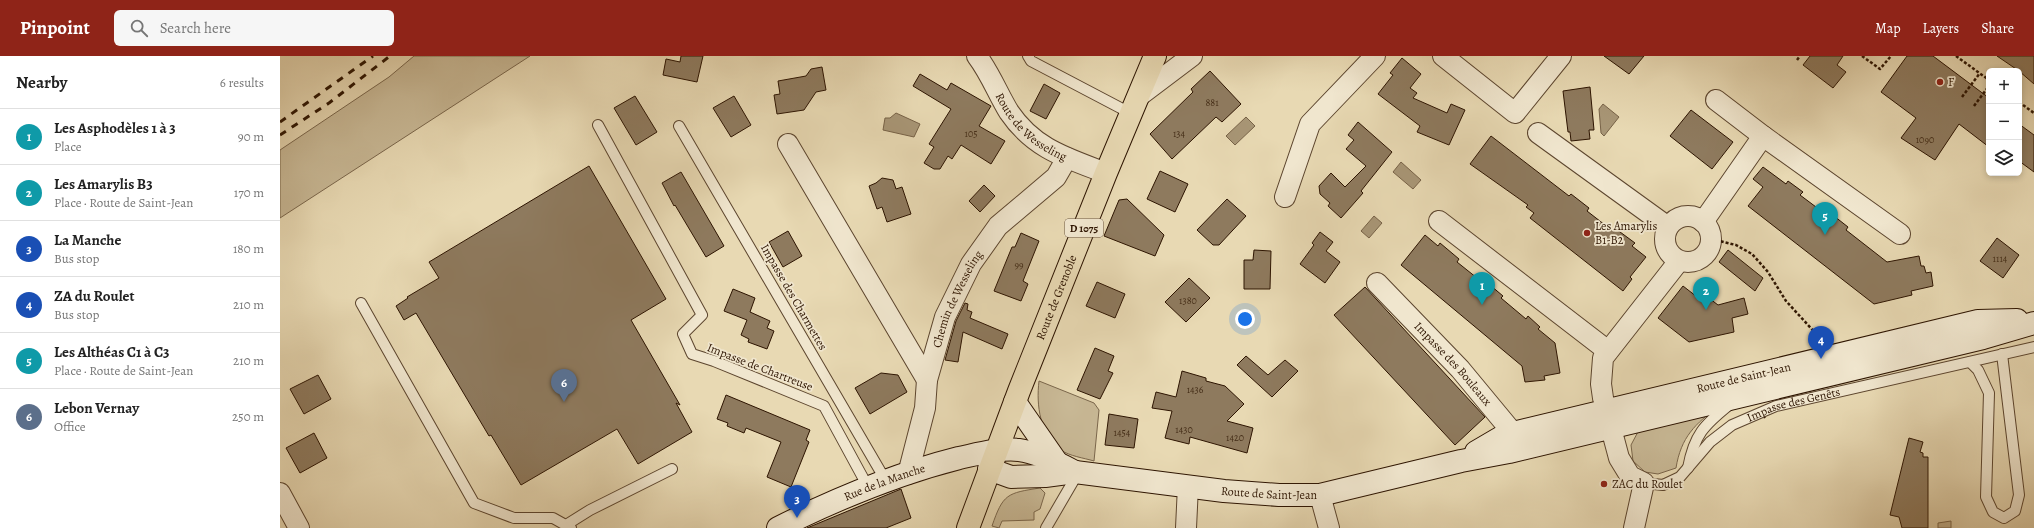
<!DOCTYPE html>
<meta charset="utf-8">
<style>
:root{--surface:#fff;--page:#f6f6f6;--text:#222;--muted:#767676;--line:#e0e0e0;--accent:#8f2418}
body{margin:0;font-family:Alegreya,serif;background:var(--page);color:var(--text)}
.controls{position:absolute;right:12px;top:12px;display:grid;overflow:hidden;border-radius:6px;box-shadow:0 2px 6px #0003}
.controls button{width:36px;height:36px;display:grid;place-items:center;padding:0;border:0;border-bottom:1px solid var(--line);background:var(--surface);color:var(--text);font:20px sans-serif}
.you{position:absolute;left:965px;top:263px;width:14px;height:14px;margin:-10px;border:3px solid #fff;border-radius:50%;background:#1a73e8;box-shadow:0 0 0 6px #1a73e833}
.badge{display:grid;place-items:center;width:26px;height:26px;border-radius:50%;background:var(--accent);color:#fff;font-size:13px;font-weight:700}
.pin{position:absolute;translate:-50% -33px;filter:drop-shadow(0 1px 2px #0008)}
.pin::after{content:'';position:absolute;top:21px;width:14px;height:12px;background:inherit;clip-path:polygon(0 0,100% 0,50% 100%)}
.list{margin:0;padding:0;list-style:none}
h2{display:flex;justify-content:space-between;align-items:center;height:52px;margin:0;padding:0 16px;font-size:17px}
h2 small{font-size:13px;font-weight:400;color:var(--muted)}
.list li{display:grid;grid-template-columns:26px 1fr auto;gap:12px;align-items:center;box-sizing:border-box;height:56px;padding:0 16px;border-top:1px solid var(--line)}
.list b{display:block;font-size:15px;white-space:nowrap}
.list p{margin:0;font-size:13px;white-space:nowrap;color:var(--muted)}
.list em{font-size:13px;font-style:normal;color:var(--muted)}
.icon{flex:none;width:22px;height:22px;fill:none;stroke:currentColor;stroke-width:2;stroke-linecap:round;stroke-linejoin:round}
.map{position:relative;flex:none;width:1754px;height:472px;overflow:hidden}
header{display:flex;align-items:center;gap:24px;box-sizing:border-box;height:56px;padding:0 20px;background:var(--accent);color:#fff}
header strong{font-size:19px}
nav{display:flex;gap:22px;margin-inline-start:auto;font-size:14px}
.search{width:280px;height:36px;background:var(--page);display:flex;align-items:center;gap:10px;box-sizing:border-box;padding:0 14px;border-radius:6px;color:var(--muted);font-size:15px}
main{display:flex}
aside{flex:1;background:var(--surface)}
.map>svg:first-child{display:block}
</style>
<header>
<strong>Pinpoint</strong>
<div class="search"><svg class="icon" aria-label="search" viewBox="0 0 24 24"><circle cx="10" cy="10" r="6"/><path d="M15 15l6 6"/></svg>Search here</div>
<nav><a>Map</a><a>Layers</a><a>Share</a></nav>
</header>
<main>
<aside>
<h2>Nearby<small>6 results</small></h2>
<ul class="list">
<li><span class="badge" style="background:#0f9aa8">1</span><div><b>Les Asphodèles 1 à 3</b><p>Place</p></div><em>90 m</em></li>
<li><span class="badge" style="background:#0f9aa8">2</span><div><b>Les Amarylis B3</b><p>Place · Route de Saint-Jean</p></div><em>170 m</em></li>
<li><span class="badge" style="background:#1a4fb4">3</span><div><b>La Manche</b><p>Bus stop</p></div><em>180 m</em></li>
<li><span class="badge" style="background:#1a4fb4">4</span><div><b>ZA du Roulet</b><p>Bus stop</p></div><em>210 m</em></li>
<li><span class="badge" style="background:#0f9aa8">5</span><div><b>Les Althéas C1 à C3</b><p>Place · Route de Saint-Jean</p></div><em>210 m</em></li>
<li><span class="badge" style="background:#5c6f8a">6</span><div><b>Lebon Vernay</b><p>Office</p></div><em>250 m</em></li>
</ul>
</aside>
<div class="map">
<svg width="1754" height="472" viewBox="0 0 1754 472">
<rect width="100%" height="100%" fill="#e8d9b3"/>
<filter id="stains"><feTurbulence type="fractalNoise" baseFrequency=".005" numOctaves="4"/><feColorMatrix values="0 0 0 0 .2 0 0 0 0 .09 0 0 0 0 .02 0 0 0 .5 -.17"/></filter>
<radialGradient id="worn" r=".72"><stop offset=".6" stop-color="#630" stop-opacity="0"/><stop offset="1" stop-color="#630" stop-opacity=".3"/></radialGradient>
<!-- green -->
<g fill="#c8b895" stroke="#7a664b">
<path d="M134,0H250L0,162V94L109,21Z"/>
<path d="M759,325L814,347L819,354L814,405C804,402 789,400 781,394C760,378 756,350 759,325Z"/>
<path d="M1439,350C1415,368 1401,381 1396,412L1378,418L1365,416L1353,405L1351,389L1360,372Z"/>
<path d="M760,432L765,437L760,453L754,456V464L722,465L719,472L712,470C723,438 727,437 760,432Z"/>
<path d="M1671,465V472H1658V467Z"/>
</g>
<!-- water -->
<g fill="#a89676" stroke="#776247">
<path d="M1323,48L1339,61L1324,80L1321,77L1319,53Z"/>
<path d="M616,57L640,68L634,81L603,74L605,62H610Z"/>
<path d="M966,61L975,70L955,89L946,80Z"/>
<path d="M1121,106L1141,124L1133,133L1113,116Z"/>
<path d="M1094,160L1102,167L1089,182L1081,175Z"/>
</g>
<!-- building -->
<g fill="#8e7a5e" stroke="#2d1401">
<path d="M401,0H423L417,26L383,19L386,3L400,6Z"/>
<path d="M1324,0H1364L1349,18Z"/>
<path d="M1530,0H1563L1557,9L1566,16L1553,32L1523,9Z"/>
<path d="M1627,0H1653L1709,42V91L1679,68L1655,104L1621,82L1636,62L1601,36Z"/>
<path d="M1717,0H1754V28L1739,15Z"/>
<path d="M1122,2L1141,18L1130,32L1137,37L1133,42L1167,57L1171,48L1185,54L1169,89L1137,76L1140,70L1098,38L1113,19L1110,17Z"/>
<path d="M542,11L546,34L536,36L524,54L497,58L494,39L500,38L498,25L526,20L531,13Z"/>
<path d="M930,15L961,48L942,66L936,61L892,103L870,78L913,36L911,33Z"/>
<path d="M640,18L667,34L671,27L711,50L699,70L725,85L711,108L681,89L672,103L668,100L660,113H654L644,107L654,91L649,88L671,53L633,30Z"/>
<path d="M764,28L780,37L766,63L750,55Z"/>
<path d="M1310,31L1314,74H1309L1310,83L1291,85L1290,76H1288L1283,35Z"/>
<path d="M355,40L377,76L356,89L334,52Z"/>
<path d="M454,40L471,69L451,81L433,52Z"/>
<path d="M1411,54L1453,86L1432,113L1390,80Z"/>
<path d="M1078,66L1112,96L1081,135L1083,137L1061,162L1048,150L1050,147L1040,138L1039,130L1051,117L1065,131L1086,110L1066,93L1074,84L1068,79Z"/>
<path d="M1739,68L1754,79V116L1739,105Z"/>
<path d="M1211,80L1289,140L1291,138L1309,152L1307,155L1334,176L1336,173L1355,187L1352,190L1366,201L1350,221L1352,223L1343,235L1250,162L1254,157L1246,151L1248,149L1190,108Z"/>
<path d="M309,110L386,243L351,264L400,349L396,347L412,376L358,408L337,373L241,429L211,379L209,380L136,257L124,264L116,250L128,242L127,241L159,222L149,206Z"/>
<path d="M1483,111L1506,128L1508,125L1523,136L1520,139L1552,163L1554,160L1568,171L1566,174L1607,206L1639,200L1641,210H1644L1646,217L1651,216L1653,230L1631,235L1632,239L1594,248L1468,150L1483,131L1473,123Z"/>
<path d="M880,115L908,128L895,156L867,143Z"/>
<path d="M401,116L444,190L426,201L395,149L394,150L382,127Z"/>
<path d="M602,122L613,124L616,133L622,131L631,158L607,166L602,151L597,153L589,130L596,127Z"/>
<path d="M704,129L715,140L700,156L689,145Z"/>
<path d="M847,143L884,179L875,200L824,180L839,144Z"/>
<path d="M947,143L966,160L939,189H933L917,174Z"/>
<path d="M508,175L522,200L503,211L489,186Z"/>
<path d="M1040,176L1053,186L1046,195L1060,206L1045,227L1020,208L1034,189L1032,187Z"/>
<path d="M741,177L759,185L743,225L748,228L741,245L714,235L732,191H735Z"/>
<path d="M1145,179L1158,190L1160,187L1179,203L1177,206L1202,226L1204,224L1223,240L1221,242L1246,263L1248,260L1260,271L1258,273L1275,287L1280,317L1264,320L1265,324L1245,326L1242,310L1121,209Z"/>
<path d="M1717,182L1739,199L1723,222L1700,205Z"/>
<path d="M974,194L991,195L990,233H964V204H973Z"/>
<path d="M1448,194L1483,222L1475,235L1439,206Z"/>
<path d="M909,222L930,242L906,266L885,246Z"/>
<path d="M817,226L845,238L835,262L806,250Z"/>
<path d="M1403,230L1421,244L1425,239L1438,249L1464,242L1468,258L1452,262L1454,276L1409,286L1378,262Z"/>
<path d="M1085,231L1205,361L1175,389L1054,259Z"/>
<path d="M453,233L475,242L470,256L490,265L487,272L494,275L487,293L468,286L469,283L461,279L467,264L444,255Z"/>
<path d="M685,247L688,248L687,254L692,256L690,262L728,278L722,293L683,276L678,306L665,304L676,265Z"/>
<path d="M815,292L834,300L828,315L833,317L820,343L797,334Z"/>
<path d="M966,300L988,319L1005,304L1018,315L992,341L957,309Z"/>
<path d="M902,315L926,322V325L945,330L964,348L947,365L973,372L967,397L910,381L909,388L885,382L892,355L872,352L876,336L896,341Z"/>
<path d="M601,317L618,319L627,336L590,358L575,332Z"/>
<path d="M38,319L51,343L24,358L10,333Z"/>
<path d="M446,339L530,374L526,384L529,386L511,431L487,421L501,386L466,372L464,377L447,370L448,367L437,363Z"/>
<path d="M829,358L858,363L854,392L825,389Z"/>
<path d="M34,377L47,402L20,417L6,392Z"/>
<path d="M1629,382L1643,386L1640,396L1643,397V401H1648V472H1622L1619,461L1610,459Z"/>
<path d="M621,433L631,462L606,472H527Z"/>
</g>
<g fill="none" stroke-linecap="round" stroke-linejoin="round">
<!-- lane casing -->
<g stroke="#5c452e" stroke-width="12">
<g id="lane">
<path d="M748,0L751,5L852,58"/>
<path d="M318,69L422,259L403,278L412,298L434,305L544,350L588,431"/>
<path d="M399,70L606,425"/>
<path d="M81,247L194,447L234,462H273L291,472"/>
<path d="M1690,306L1698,314L1709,337L1706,441L1713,456L1724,462L1735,455L1739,439L1722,298"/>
<path d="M1408,412C1414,379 1424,369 1449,349"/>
<path id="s1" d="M1364,427L1383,429L1400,421L1430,386L1452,369L1496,350L1754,291"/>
<path d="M286,469L310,454L392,413"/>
<path d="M766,472L798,417"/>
</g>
</g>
<!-- street casing -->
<g stroke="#5c452e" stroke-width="22">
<g id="street">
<path id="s2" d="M697,0C710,17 718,38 729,56C754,93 787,102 826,117"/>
<path d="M1163,0L1235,57L1281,0"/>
<path d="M859,40L912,0"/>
<path d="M1436,44L1483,80"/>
<path d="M1258,77L1388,171"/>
<path d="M508,88L647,324"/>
<path d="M1005,141L1030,68L1095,0"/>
<circle cx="1408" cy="183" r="23"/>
<path d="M1159,165L1328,295"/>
<path d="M1423,166L1483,80L1620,178"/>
<path id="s3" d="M1097,227L1180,313L1233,377L1230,392"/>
<path id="s4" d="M628,418L645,352L647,324L665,261L691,208L718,170L776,121L787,102"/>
<path d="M0,437L19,472"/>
<path d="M1040,439L1049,472"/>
<path d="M906,472L908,430"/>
<path d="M1354,472L1364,427L1350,420L1339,402L1323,342L1321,328L1323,302L1399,205"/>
</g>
</g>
<!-- secondary casing -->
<g stroke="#2d1401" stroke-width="24">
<g id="secondary">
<path d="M735,346L778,408"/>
<path id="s5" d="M1196,396L1225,379L1698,265L1737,264"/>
<path id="s6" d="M709,413L731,421L765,420L795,416L944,435L999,439H1040L1181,405L1229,396L1703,282L1754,267"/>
<path id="s7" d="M498,472C556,443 616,418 679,402C698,398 719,392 739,394C756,396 780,408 795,416"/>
</g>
</g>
<!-- primary casing -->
<g stroke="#2d1401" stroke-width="24">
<g id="primary">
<path id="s8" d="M688,472L739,335L826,117L875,0"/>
</g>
</g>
<!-- path -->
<g stroke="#2d1401" stroke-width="2.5" stroke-dasharray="3 2" stroke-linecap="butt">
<path d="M1582,0L1600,13L1611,0"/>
<path d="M1676,0L1709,24"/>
<path d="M1517,4L1520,0"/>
<path d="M1682,41L1700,17"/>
<path d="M1739,46L1754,57"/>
<path d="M1694,50L1709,30"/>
<path d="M1431,183L1456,189L1472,198L1488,216L1506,245L1539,281"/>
</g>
<!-- lane -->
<use href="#lane" stroke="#f0e6ce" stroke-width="10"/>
<!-- street -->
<use href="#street" stroke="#f0e6ce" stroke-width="20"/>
<!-- secondary -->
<use href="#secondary" stroke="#f0e6ce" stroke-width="22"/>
<!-- primary -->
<use href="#primary" stroke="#e8d9b3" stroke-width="22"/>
<!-- rail -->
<g stroke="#2d1401" stroke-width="3" stroke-dasharray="7 7" stroke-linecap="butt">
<path d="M0,66L93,0"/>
<path d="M0,79L49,47L110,0"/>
</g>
</g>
<!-- markers -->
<g fill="#8f2418" stroke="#f0e6ce" stroke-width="1.5">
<circle cx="1660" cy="26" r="4"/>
<circle cx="1307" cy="177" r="4"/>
<circle cx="1324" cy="428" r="4"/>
</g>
<g text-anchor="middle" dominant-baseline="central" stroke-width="3.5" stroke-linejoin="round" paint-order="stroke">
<!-- number labels -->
<g font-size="10" fill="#452e18">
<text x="932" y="46">881</text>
<text x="691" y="77">105</text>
<text x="899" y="77">134</text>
<text x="1645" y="83">1090</text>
<text x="1720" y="202">1114</text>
<text x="739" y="208">99</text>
<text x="908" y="244">1380</text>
<text x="915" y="333">1436</text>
<text x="904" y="373">1430</text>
<text x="842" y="376">1454</text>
<text x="955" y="381">1420</text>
</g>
<!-- shield labels -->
<rect fill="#f0e6ce" stroke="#68533e" stroke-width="1" x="785" y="163" width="38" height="18" rx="3"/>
<g font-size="11" font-weight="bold" fill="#2d1401">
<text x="804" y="172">D 1075</text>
</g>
<!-- poi labels -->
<g font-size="12" fill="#2d1401" stroke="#f0e6ce" text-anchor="start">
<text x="1668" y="26">F</text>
<text x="1315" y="170">Les Amarylis<tspan x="1315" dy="14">B1-B2</tspan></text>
<text x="1332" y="428">ZAC du Roulet</text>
</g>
<!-- street labels -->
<g font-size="12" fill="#2d1401" stroke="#f0e6ce">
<text stroke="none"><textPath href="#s2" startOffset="91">Route de Wesseling</textPath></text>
<text transform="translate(514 241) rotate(60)">Impasse des Charmettes</text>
<text stroke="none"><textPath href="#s8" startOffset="247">Route de Grenoble</textPath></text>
<text stroke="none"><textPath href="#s4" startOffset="183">Chemin de Wesseling</textPath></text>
<text stroke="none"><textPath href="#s3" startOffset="111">Impasse des Bouleaux</textPath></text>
<text transform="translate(480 311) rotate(21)">Impasse de Chartreuse</text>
<text stroke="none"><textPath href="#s5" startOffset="279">Route de Saint-Jean</textPath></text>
<text stroke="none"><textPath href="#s1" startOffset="177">Impasse des Genêts</textPath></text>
<text stroke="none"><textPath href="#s7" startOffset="116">Rue de la Manche</textPath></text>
<text stroke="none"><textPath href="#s6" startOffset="283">Route de Saint-Jean</textPath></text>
</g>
</g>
<rect width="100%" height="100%" filter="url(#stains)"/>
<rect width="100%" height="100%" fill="url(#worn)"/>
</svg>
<div class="controls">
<button>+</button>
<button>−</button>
<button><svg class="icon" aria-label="layers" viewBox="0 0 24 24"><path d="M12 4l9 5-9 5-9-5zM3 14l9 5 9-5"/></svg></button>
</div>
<div class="you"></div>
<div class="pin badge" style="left:1202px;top:249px;background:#0f9aa8">1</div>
<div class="pin badge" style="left:1426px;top:254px;background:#0f9aa8">2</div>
<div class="pin badge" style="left:517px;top:462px;background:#1a4fb4">3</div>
<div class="pin badge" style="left:1541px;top:303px;background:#1a4fb4">4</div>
<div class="pin badge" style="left:1545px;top:179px;background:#0f9aa8">5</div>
<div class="pin badge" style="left:284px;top:346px;background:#5c6f8a">6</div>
</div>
</main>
